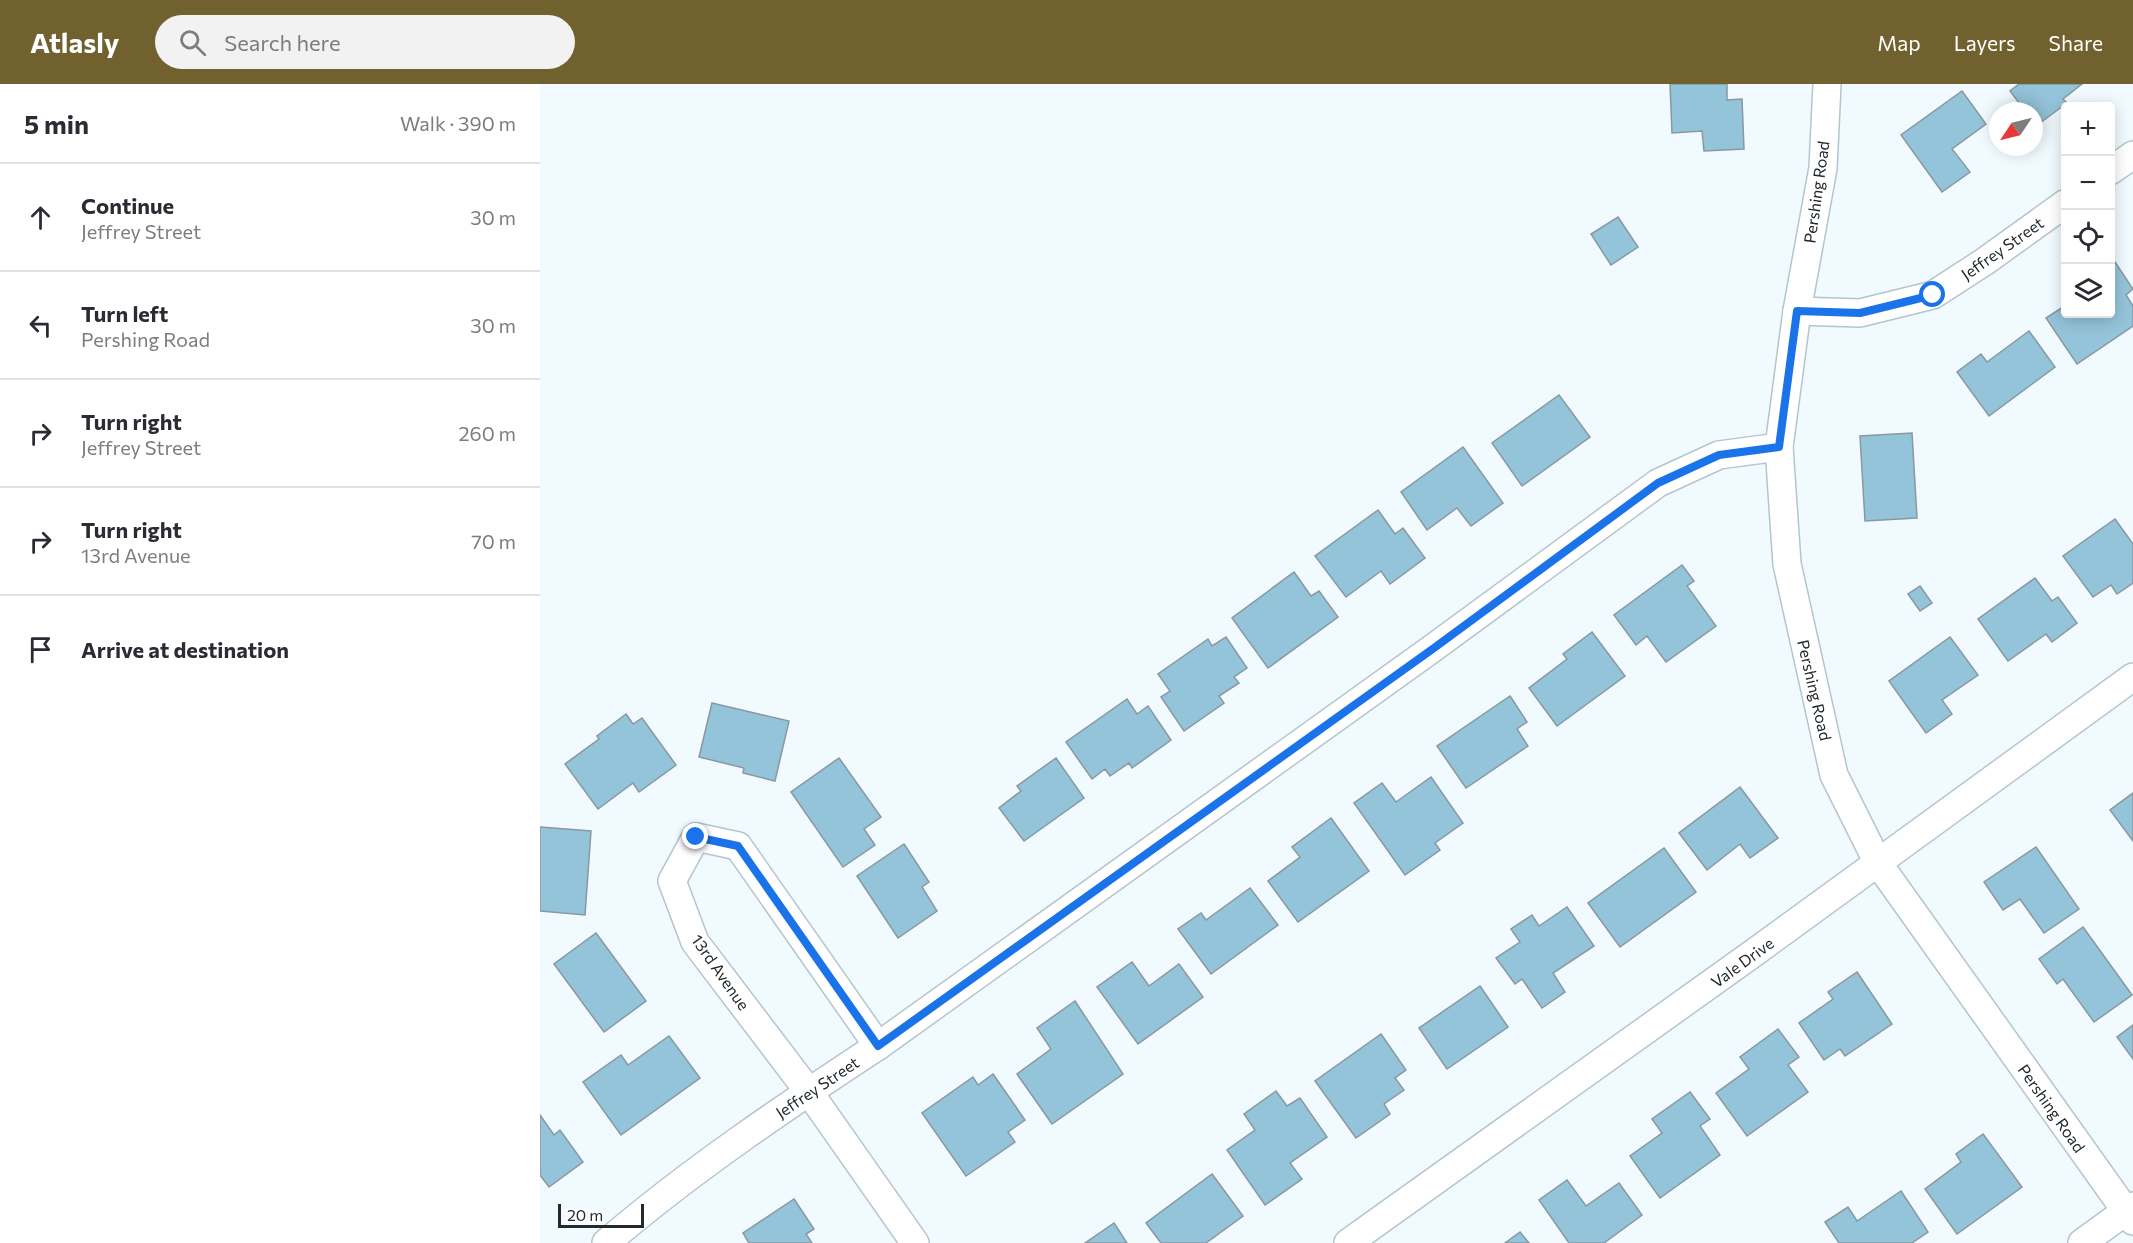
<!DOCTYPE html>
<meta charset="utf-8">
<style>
:root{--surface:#fff;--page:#f2f2f3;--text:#2b2b33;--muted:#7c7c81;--line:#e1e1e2;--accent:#71612f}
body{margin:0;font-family:Commissioner,sans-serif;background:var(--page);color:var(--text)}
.controls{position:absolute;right:18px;top:18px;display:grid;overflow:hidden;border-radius:6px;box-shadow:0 3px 15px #0003}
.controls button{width:54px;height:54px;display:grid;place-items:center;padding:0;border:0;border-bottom:2px solid var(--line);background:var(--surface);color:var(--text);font:30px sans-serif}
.compass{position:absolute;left:1449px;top:18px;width:54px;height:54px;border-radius:50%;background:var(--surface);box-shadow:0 3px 15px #0003;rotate:235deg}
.scale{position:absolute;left:18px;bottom:15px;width:86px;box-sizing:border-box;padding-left:6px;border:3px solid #22292c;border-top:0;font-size:16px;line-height:21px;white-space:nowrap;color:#22292c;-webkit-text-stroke:4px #fff;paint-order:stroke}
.stop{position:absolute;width:18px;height:18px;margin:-14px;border:4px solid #1a73e8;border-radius:50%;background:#fff}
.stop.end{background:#1a73e8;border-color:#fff;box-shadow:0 2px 6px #0008}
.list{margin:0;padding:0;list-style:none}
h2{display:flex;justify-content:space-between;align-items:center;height:78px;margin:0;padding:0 24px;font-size:26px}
h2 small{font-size:20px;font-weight:400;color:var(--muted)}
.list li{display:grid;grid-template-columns:39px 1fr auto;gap:18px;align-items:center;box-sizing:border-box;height:108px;padding:0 24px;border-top:2px solid var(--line)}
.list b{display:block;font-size:22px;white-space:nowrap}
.list p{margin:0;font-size:20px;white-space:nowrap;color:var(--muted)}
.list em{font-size:20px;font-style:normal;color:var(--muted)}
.icon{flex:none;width:33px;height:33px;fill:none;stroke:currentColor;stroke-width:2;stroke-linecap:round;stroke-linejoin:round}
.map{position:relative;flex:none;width:1593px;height:1159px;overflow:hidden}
header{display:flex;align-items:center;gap:36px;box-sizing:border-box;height:84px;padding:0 30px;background:var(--accent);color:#fff}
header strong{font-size:28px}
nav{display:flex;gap:33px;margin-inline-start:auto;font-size:21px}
.search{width:420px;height:54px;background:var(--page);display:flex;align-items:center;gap:15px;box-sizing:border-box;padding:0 21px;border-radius:33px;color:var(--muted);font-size:22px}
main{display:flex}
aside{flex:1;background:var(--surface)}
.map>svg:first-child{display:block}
</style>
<header>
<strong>Atlasly</strong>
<div class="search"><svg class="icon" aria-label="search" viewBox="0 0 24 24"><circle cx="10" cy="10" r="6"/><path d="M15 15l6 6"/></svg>Search here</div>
<nav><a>Map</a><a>Layers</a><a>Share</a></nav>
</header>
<main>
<aside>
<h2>5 min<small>Walk · 390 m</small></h2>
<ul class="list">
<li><svg class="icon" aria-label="ahead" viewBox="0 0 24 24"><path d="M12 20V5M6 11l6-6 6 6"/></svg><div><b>Continue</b><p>Jeffrey Street</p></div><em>30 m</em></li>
<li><svg class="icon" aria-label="left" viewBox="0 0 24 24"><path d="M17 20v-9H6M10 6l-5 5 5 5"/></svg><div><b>Turn left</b><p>Pershing Road</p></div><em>30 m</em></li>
<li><svg class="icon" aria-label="right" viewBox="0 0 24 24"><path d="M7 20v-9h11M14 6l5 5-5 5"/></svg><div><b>Turn right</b><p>Jeffrey Street</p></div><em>260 m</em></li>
<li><svg class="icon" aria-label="right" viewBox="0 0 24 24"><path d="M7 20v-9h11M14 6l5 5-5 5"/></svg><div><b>Turn right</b><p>13rd Avenue</p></div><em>70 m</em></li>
<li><svg class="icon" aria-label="arrive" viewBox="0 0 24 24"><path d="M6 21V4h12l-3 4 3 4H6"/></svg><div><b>Arrive at destination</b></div></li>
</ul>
</aside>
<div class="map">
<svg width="1593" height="1159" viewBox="0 0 1593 1159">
<rect width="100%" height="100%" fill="#f0faff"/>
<!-- building -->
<g fill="#94c4da" stroke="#8998a0" stroke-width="1.5">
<path d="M1130,0H1187V16L1202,15L1204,65L1164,67L1162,47L1132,49Z"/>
<path d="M1479,0H1542L1523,15L1527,19L1496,42L1494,39V27H1485L1470,7Z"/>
<path d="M1422,7L1446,40L1412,65L1430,88L1402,108L1361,51Z"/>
<path d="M1078,133L1098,163L1071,181L1051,150Z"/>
<path d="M1575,178L1593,205L1586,211L1593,222V242L1537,280L1506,234L1526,221V230H1570V180Z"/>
<path d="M1489,247L1515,283L1449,332L1417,288L1441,270L1447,278Z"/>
<path d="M1019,311L1050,353L982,402L952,359Z"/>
<path d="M1372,349L1377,434L1325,437L1320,352Z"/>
<path d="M923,363L963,419L931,442L917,424L887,446L861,408Z"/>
<path d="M838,426L855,450L863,444L885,474L850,500L841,487L806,513L775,472Z"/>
<path d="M1575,435L1593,460V499L1577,510L1571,501L1553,513L1523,472Z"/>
<path d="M1142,481L1154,497L1147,502L1176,542L1126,578L1107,552L1096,561L1074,531Z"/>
<path d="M754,488L771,512L779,507L798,533L728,584L692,534Z"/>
<path d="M1495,494L1512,517L1518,513L1537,539L1512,558L1506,550L1468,577L1438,535Z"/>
<path d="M1380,502L1392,519L1380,527L1368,510Z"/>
<path d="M1052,548L1085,592L1017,642L989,604L1027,575L1023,570Z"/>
<path d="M686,553L707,584L694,593L699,599L679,612L684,619L644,647L621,613L630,607L618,590L668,555L672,562Z"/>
<path d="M1410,553L1438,591L1402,616L1412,630L1386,649L1349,597Z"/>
<path d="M970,612L987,638L977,645L988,662L926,704L897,662Z"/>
<path d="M587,615L597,630L608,622L631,656L592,684L589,679L570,692L565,685L552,695L526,658Z"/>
<path d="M172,619L249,637L235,697L203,689L204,684L159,673Z"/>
<path d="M86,630L93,640L102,634L136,681L99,708L93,699L58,725L25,680L59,655L57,652Z"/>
<path d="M299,674L341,733L324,745L335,761L303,783L251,708Z"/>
<path d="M516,674L544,714L484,757L459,724L481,707L477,702Z"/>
<path d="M891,693L923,739L895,759L900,766L865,791L814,719L842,699L856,718Z"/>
<path d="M1200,703L1238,754L1210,774L1200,760L1167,786L1139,749Z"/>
<path d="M1593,709V757L1570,726Z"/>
<path d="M791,734L829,787L758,838L728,797L760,773L752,763Z"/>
<path d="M0,743L51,747L45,831L0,827Z"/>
<path d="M364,760L389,798L382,803L397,827L358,854L317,792Z"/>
<path d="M1496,763L1539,825L1504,849L1480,815L1463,826L1444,798Z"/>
<path d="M1124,764L1156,808L1080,863L1048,819Z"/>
<path d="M710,804L738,841L671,890L638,845L661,829L666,836Z"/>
<path d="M1027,823L1054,862L1013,889L1025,908L1002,924L982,895L975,900L956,874L980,858L971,845L992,831L999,842Z"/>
<path d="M1543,843L1592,911L1554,938L1523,895L1517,900L1499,875Z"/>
<path d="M56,849L106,917L64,948L14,880Z"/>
<path d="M592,878L609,902L639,880L663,913L598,960L557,903Z"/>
<path d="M1317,888L1352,940L1305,972L1300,965L1284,976L1259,939L1293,915L1288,908Z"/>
<path d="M940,902L968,943L907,985L879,944Z"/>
<path d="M535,917L583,990L512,1040L477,990L511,965L497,944Z"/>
<path d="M1593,941V975L1577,953Z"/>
<path d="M1238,945L1259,973L1248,981L1268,1008L1207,1052L1176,1009L1209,985L1200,973Z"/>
<path d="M841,950L866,986L855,994L864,1006L844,1020L850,1030L816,1054L775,997Z"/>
<path d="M129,952L160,994L81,1051L43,998L81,971L88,981Z"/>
<path d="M453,990L485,1036L468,1048L475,1058L426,1092L382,1029L433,993L438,1001Z"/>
<path d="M736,1007L747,1022L760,1014L787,1053L750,1079L762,1095L725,1121L687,1066L715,1046L704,1030Z"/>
<path d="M1150,1008L1170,1035L1160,1042L1180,1071L1120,1114L1090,1072L1122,1049L1112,1035Z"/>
<path d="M0,1031L14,1051L20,1046L43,1078L9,1103L0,1091Z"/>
<path d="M1443,1050L1482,1103L1417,1150L1385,1105L1421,1078L1416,1070Z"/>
<path d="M672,1090L703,1132L666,1159H621L606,1139Z"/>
<path d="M1027,1096L1046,1122L1079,1099L1102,1131L1064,1159H1029L999,1116Z"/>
<path d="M1361,1107L1388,1148L1372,1159H1299L1285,1138L1308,1123L1317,1137Z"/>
<path d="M254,1115L274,1145L266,1150L272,1159H209L203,1149Z"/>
<path d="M574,1139L587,1159H545Z"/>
<path d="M980,1148L989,1159H965Z"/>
</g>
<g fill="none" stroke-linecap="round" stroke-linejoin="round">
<!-- minor casing -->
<g stroke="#b4c5cd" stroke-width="30">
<g id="minor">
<path d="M1287,0L1283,84L1257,227L1239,363L1247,480L1294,691L1338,779L1593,1137"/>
<path d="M1570,87L1593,71"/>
<path d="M1257,227L1320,229L1393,211L1444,178L1526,119"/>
<path d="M338,962L198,762L156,753L132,797L155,858L269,1008L375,1159"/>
<path d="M66,1159C150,1087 245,1023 338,962L893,564L1118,399L1179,371L1239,363"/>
<path d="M808,1159L1215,868L1593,593"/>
<path d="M1542,1159L1593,1122"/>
</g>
</g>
<!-- minor -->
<use href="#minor" stroke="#fff" stroke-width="27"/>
</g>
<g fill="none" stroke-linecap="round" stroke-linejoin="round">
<!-- route -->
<path stroke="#1a73e8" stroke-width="8" d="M156,753L198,762L338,962L894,564L1118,399L1179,371L1239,363L1257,227L1320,229L1393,211"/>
</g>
<g text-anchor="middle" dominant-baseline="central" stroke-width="4.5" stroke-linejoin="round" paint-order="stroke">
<!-- street labels -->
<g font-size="16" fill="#22292c" stroke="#fff">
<text transform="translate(1276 108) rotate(-82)">Pershing Road</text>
<text transform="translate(1462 164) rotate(-35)">Jeffrey Street</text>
<text transform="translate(1275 606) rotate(77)">Pershing Road</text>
<text transform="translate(1202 878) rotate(-36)">Vale Drive</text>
<text transform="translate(181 888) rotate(55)">13rd Avenue</text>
<text transform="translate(277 1003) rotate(-34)">Jeffrey Street</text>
<text transform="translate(1512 1024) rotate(55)">Pershing Road</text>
</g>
</g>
</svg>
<div class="controls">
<button>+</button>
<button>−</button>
<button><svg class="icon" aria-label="locate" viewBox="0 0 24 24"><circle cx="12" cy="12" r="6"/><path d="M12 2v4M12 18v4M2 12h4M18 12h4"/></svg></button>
<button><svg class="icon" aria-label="layers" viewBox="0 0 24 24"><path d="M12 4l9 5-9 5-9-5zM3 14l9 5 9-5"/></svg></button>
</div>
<svg class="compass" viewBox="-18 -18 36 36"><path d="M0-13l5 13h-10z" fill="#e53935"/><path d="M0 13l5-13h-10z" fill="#7c7c81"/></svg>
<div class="scale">20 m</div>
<div class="stop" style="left:1393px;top:211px"></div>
<div class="stop end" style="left:156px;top:753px"></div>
</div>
</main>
